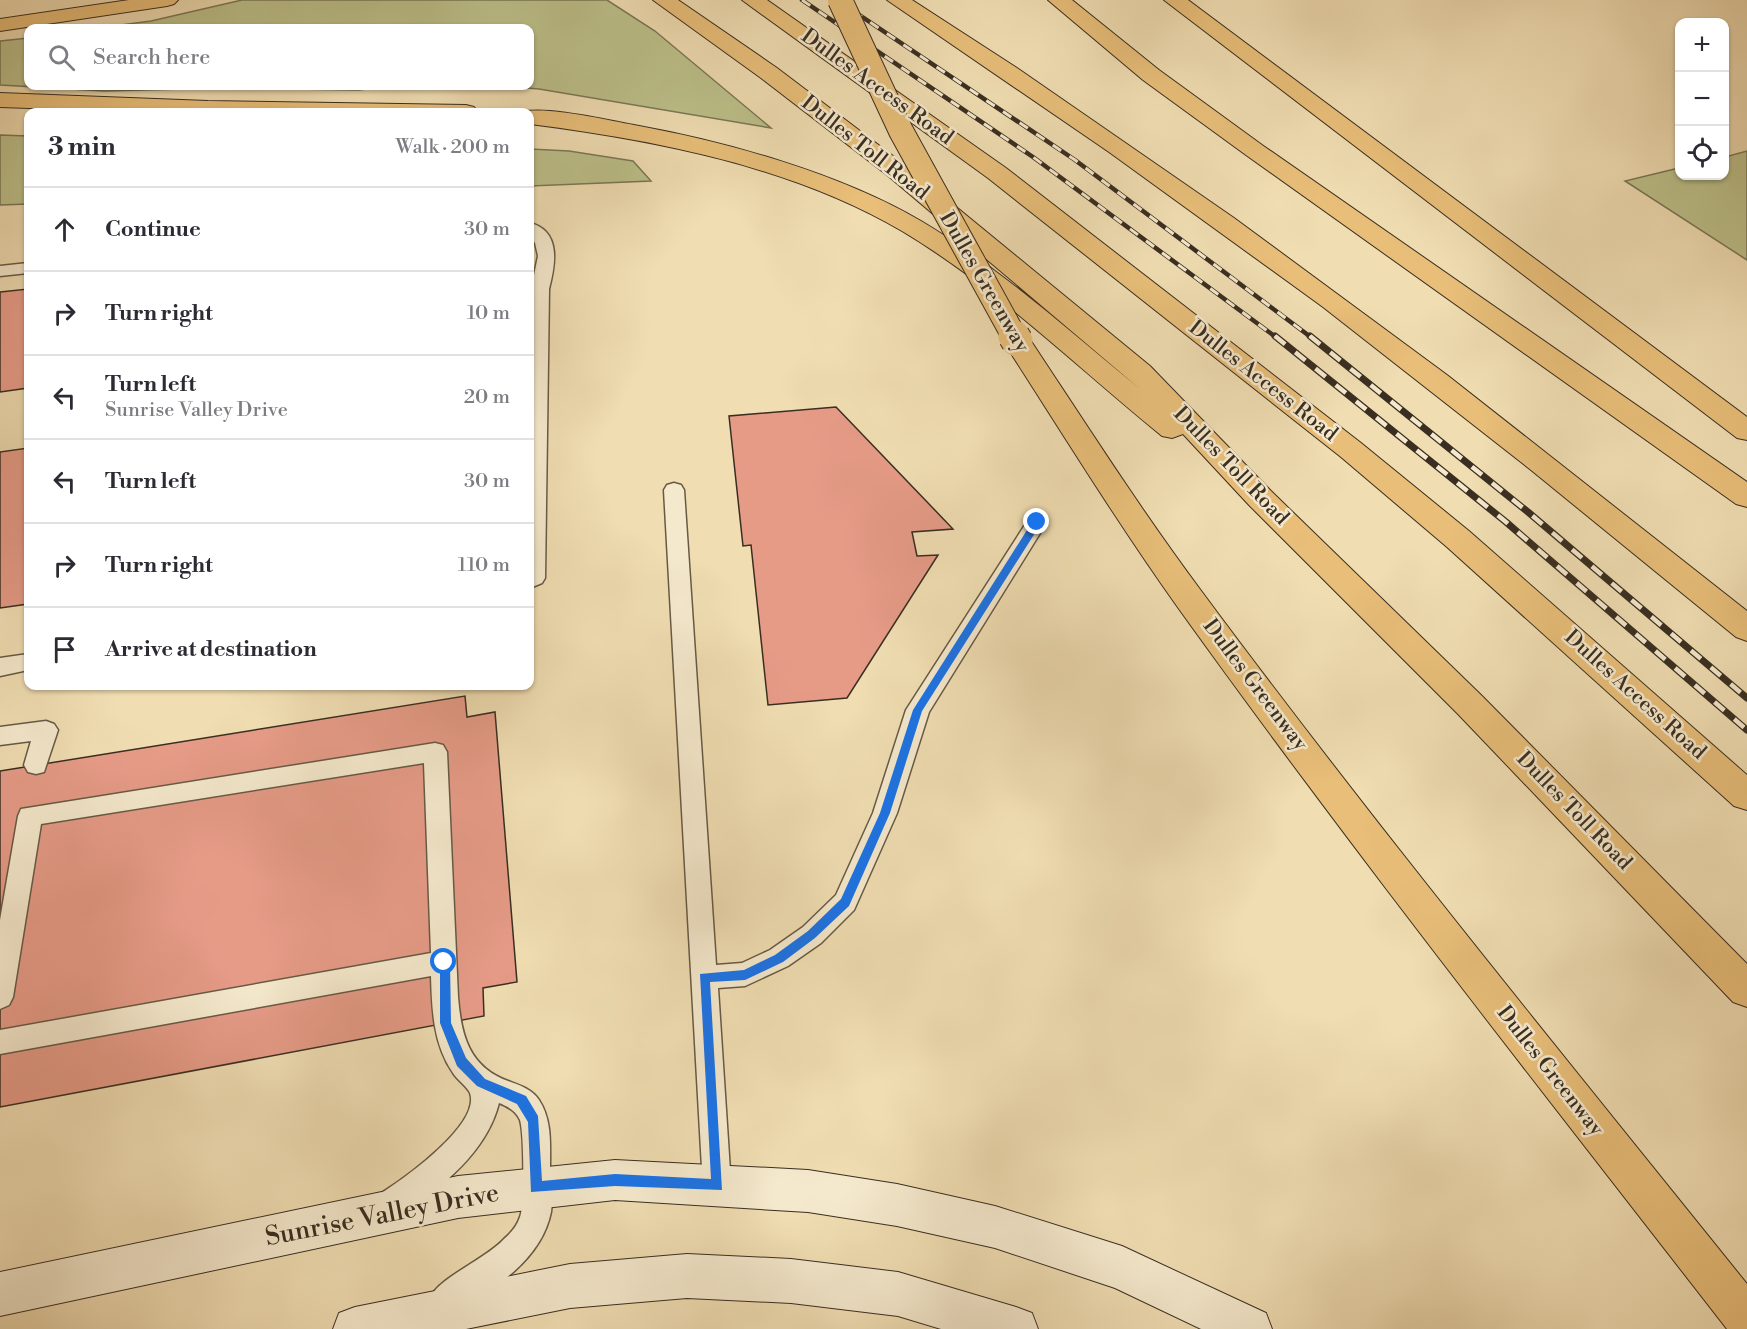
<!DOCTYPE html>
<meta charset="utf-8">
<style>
:root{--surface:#fff;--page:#f7f7f7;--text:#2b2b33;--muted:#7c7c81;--line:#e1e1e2}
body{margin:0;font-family:"Libre Bodoni",serif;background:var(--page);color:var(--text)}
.controls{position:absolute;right:18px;top:18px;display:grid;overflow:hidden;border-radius:12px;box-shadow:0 2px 4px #0004}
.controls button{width:54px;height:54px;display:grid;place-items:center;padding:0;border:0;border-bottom:2px solid var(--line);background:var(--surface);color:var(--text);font:30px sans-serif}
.stop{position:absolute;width:18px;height:18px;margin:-14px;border:4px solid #1a73e8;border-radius:50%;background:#fff}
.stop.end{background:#1a73e8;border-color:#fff;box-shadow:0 2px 6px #0008}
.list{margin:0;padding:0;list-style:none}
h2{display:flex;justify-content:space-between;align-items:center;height:78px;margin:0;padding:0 24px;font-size:26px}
h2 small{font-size:20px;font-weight:400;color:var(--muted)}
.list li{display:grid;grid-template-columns:39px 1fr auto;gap:18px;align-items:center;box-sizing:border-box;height:84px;padding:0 24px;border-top:2px solid var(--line)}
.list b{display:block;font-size:22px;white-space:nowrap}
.list p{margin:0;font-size:20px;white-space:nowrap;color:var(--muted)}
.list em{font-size:20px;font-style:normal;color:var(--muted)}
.icon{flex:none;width:33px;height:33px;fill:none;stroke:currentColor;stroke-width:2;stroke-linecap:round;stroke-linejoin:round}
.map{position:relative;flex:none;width:1747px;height:1329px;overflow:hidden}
.search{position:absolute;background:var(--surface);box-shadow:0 2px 4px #0004;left:24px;top:24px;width:510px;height:66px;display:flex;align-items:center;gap:15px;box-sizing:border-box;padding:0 21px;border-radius:12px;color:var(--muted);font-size:22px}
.panel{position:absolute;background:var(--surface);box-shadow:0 2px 4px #0004;left:24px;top:108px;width:510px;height:582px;border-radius:12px}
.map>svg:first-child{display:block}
</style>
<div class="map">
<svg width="1747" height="1329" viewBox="0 0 1747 1329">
<rect width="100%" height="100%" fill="#f0ddb2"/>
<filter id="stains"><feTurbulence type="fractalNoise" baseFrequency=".00333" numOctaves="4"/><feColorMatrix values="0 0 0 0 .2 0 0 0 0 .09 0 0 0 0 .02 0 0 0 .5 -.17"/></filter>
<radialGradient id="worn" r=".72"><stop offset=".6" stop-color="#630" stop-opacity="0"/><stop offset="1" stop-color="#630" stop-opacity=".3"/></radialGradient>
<!-- green -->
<g fill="#bcc08a" stroke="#7a7756" stroke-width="1.5">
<path d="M242,0H607L655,31L771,128L539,89L500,86H530V28H98L151,21Z"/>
<path d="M28,38V86H389L359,90L224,88L104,91L0,85V41Z"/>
<path d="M0,135L28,136V204L0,205Z"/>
<path d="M530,149L569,151L633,161L651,181L530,186Z"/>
<path d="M1747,151V260L1625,181L1679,168L1680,176H1724L1725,157Z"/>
</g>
<!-- building -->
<g fill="#e69b87" stroke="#392e21" stroke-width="1.5">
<path d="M28,289V388L0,392V292Z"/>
<path d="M836,407L953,529L912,532L917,556L938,555L847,698L768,705L751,545L743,546L729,416Z"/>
<path d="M28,448V604L0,608V452Z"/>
<path d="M465,696L467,717L495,712L517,982L483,988L484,1016L0,1107V771Z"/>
</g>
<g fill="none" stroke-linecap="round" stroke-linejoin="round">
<!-- service casing -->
<g stroke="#675a45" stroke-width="3">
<g id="service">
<path d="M530,223C562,231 555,266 549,289L545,578L542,583L530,588V347L531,289L538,256L535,243L530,237Z"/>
<path d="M28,263V273L0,276V266Z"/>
<path d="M674,483L681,485L684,490L716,965L742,963L770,950L803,927L836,895L873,813L906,710L1030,517L1037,515L1044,517L1047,522L929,712L897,813L854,910L821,943L788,966L745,986L718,988L731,1186L727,1196L717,1200L707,1196L703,1186L664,490L667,485Z"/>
<path d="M28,654V670L0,676V658Z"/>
<path d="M46,721L54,724L58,730L44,772L36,774L28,772L24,765L31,741L0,745V727Z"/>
<path d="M435,743L443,745L447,752L458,997C461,1035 469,1067 508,1081C519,1085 532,1089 539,1100C552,1120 550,1143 550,1167C550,1182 553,1198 551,1212C541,1262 488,1295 445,1313L434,1309L430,1298C438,1278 486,1259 504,1239C511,1233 517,1226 520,1217C525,1204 524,1133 520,1120C516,1111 507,1106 499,1103C487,1151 443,1187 403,1212L393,1216L383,1212L378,1202L383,1192C405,1178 481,1124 470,1093C467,1086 457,1080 453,1073C433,1044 432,1009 431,976L0,1054V1030L431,953L424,763L41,824L13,997L9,1005L0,1009V920L18,816L21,809Z"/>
</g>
</g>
<!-- secondary casing -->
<g stroke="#392e21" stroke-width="2">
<g id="secondary">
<path d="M615,1160L808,1170L897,1184L995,1206L1122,1246L1266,1313L1272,1329H1201L1115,1288L995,1248L897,1226L808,1212L615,1200L458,1218L0,1316V1272L458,1176Z"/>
<path d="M687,1254L791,1259L898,1272L1016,1307L1032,1313L1038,1329H941L898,1316L791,1303L687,1298L570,1308L466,1329H333L339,1313L355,1307L570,1264Z"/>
</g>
</g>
<!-- motorway casing -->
<g stroke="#392e21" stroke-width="2">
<g id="motorway">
<path d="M129,0H178L174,4L167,6L0,31V19Z"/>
<path d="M653,0H678L777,68L905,165L1150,366L1271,491L1482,696L1747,964V1007L1733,1002L1458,714L1249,505L1183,434L1172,438L1162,436C1077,367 996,287 902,231C791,166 655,140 530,124V112H522C548,106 606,120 634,125C727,142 839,173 921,221C1000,268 1069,331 1140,389L887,175L761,78Z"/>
<path d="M742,0H767L1006,168L1361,443L1469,531L1747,775V810L1734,806L1447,547L1341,457L988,178Z"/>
<path d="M887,0H912L1017,68L1234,218L1447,375L1747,611V641L1736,637L1531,470L1323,307L1109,152Z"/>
<path d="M1048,0H1072L1159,70L1262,145L1747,482V507L1736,504L1246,155L1143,80Z"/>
<path d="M1164,0H1188L1747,417V440L1737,438Z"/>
<path d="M0,93L208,101L466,105L474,107L478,112H146L0,107Z"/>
<path d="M1017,333L1027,335C1084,421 1140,509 1202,592C1377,828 1563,1055 1747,1284V1329H1727C1542,1091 1355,854 1179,609C1117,522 1061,431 1003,341L1007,335Z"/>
</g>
</g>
<!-- service -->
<use href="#service" fill="#f5e9cd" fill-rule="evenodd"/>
<!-- secondary -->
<use href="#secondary" fill="#f5e9cd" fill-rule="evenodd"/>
<!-- motorway -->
<use href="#motorway" fill="#e8be79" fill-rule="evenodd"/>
<!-- rail-far1 casing -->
<g stroke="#392e21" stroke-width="4.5">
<g id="rail-far1">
<path d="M802,0L1033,157L1277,338"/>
<path d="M837,0L1075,160L1312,338"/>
</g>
</g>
<!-- rail casing -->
<g stroke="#392e21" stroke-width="7">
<g id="rail">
<path d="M1275,336L1506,522L1747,730"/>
<path d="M1310,336L1528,512L1747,698"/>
</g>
</g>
<!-- rail-far1 -->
<use href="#rail-far1" stroke="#f5e9cd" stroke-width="3" stroke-dasharray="10" stroke-linecap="butt"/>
<!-- rail -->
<use href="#rail" stroke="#f5e9cd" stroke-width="4.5" stroke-dasharray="13" stroke-linecap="butt"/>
<!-- motorway-bridge-far1 casing -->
<g stroke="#392e21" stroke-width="26" stroke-linecap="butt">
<path id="motorway-bridge-far1" d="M840,0L901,131L1015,338"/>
</g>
<!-- motorway-bridge casing -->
<g stroke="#392e21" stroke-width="33" stroke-linecap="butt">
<path id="motorway-bridge" d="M1014,336L1017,341"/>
</g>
<!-- motorway-bridge-far1 -->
<use href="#motorway-bridge-far1" stroke="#e8be79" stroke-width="24"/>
<!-- motorway-bridge -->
<use href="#motorway-bridge" stroke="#e8be79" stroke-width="31"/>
</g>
<!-- route -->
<path fill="#1a73e8" d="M1034,519L1042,522L922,711L890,813L849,906L815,938L783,962L745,980L710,982L722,1190L615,1186L531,1192L528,1122L517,1104L477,1086L457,1066L440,1023V959L444,957L450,962L451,1023L466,1058L485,1079L526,1096L538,1116L542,1181L615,1174L711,1179L700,974L744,970L775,955L808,931L841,899L880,813L913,710Z"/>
<g text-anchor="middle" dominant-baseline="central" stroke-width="5" stroke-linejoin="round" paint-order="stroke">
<!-- street labels -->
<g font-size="21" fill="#392e21" stroke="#f5e9cd">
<text transform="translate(877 87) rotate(36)">Dulles Access Road</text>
<text transform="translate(865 148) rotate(38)">Dulles Toll Road</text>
<text transform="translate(984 282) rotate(60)">Dulles Greenway</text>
<text transform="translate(1263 381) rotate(38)">Dulles Access Road</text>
<text transform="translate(1231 466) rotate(46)">Dulles Toll Road</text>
<text transform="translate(1255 685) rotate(53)">Dulles Greenway</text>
<text transform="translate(1635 695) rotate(42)">Dulles Access Road</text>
<text transform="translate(1574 811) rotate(46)">Dulles Toll Road</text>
<text transform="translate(1550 1071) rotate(52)">Dulles Greenway</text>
</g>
<!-- near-street labels -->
<g font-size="26" fill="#392e21" stroke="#f5e9cd">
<text transform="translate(382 1215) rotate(-11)">Sunrise Valley Drive</text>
</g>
</g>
<rect width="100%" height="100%" filter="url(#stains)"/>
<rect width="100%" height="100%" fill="url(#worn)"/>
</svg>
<div class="controls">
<button>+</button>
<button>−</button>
<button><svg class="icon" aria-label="locate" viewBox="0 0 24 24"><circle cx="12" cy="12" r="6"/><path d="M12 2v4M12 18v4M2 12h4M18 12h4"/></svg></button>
</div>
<div class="stop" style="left:444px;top:962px"></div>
<div class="stop end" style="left:1037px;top:522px"></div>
<div class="search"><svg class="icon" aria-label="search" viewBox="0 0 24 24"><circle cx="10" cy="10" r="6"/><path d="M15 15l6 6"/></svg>Search here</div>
<section class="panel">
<h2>3 min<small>Walk · 200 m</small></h2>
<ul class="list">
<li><svg class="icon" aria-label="ahead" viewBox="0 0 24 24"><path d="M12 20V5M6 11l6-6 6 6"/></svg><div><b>Continue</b></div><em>30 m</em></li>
<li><svg class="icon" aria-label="right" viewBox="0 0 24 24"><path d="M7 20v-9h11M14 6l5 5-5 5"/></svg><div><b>Turn right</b></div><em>10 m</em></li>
<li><svg class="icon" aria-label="left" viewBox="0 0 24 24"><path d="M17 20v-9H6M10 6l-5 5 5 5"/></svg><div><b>Turn left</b><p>Sunrise Valley Drive</p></div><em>20 m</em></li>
<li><svg class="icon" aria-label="left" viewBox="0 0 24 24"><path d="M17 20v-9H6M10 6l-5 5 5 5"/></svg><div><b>Turn left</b></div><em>30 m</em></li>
<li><svg class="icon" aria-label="right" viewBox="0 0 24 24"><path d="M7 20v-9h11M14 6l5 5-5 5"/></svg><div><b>Turn right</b></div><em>110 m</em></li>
<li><svg class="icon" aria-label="arrive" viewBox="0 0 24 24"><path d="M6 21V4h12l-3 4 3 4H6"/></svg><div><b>Arrive at destination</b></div></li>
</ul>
</section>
</div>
